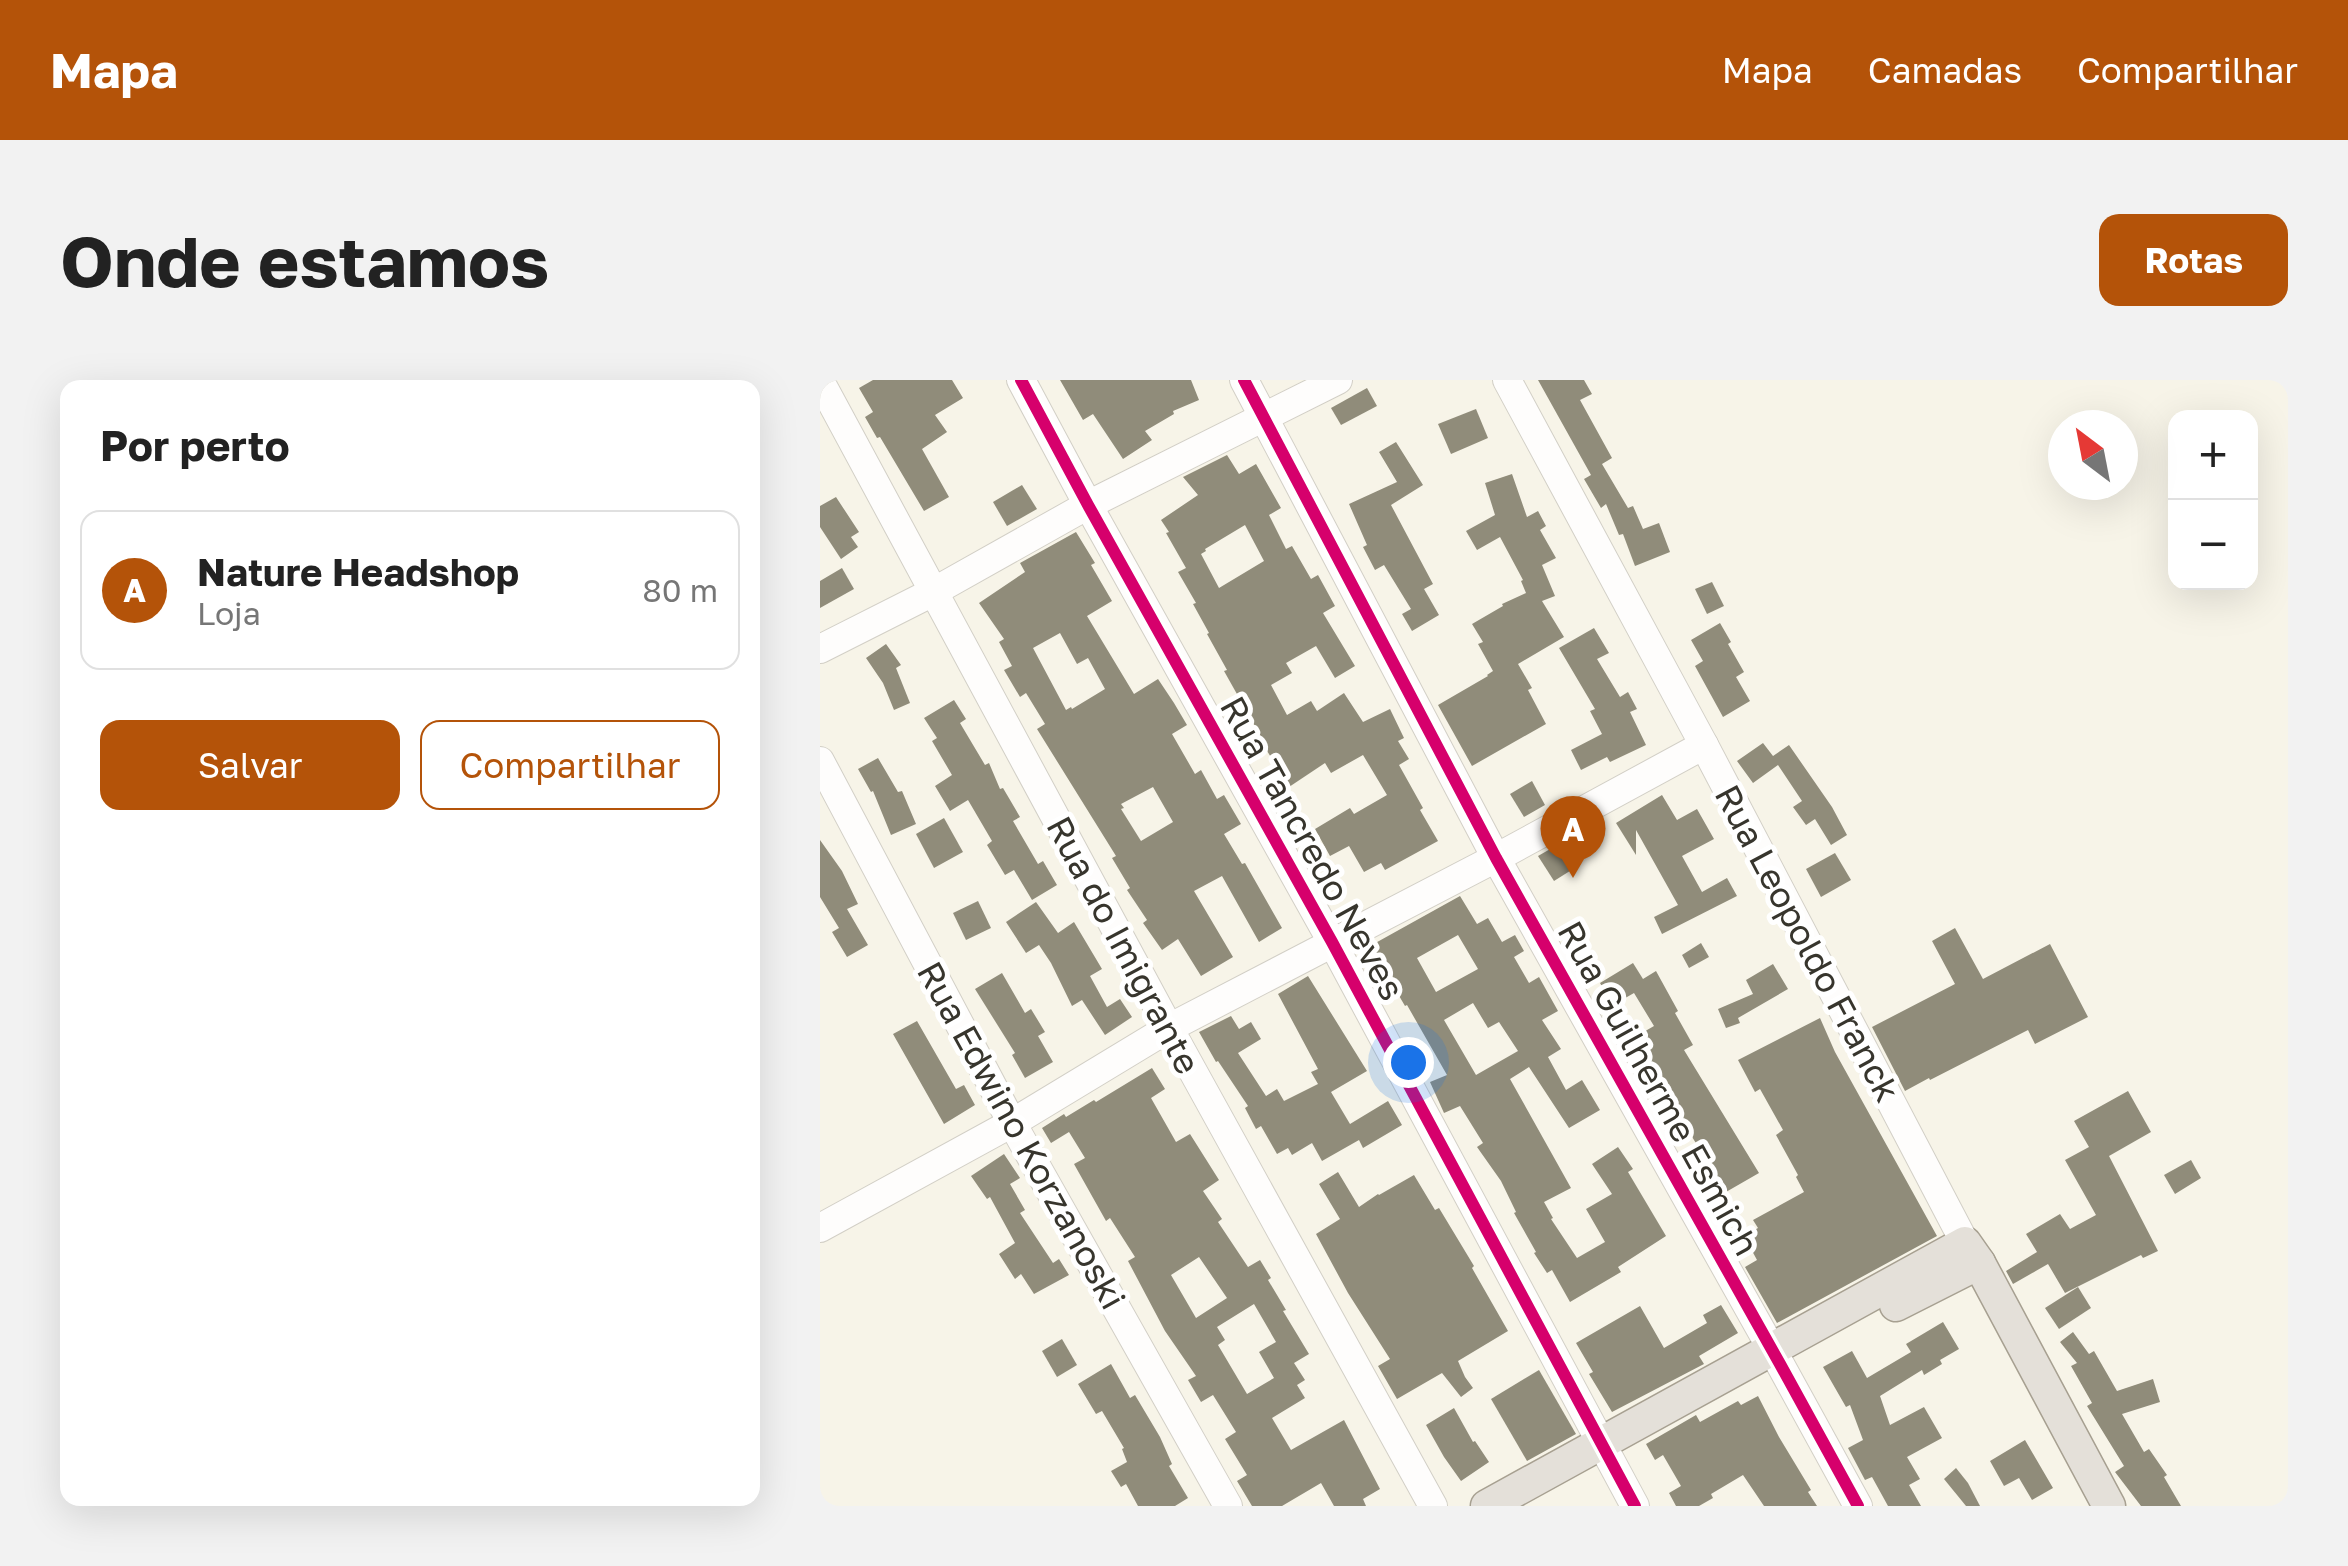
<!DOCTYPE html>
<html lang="pt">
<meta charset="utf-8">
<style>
:root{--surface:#fff;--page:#f2f2f2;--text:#222;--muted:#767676;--line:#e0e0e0;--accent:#b45309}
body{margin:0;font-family:"Golos Text",sans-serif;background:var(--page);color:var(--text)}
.controls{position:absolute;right:30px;top:30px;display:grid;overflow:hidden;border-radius:20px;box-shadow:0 10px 40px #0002}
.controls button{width:90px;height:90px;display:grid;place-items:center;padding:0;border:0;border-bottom:2px solid var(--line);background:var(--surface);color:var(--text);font:50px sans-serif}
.compass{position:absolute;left:1228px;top:30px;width:90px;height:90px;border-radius:50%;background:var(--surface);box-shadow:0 10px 40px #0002;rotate:328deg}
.you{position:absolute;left:588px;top:682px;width:35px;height:35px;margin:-25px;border:8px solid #fff;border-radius:50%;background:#1a73e8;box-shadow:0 0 0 15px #1a73e833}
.badge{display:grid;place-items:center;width:65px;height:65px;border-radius:50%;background:var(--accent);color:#fff;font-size:32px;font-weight:700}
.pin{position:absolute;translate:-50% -82px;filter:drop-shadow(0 2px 5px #0008)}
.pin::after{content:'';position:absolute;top:52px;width:35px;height:30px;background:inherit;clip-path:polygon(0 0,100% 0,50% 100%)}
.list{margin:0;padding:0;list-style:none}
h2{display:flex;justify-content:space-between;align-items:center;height:130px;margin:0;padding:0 40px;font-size:42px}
h2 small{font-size:32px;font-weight:400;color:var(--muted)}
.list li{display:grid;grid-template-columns:65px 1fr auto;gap:30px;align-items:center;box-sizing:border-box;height:160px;margin:0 20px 20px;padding:0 20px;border:2px solid var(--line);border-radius:20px}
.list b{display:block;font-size:38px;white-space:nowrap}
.list p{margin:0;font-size:32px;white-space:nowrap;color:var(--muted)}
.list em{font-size:32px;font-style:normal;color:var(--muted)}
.actions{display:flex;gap:20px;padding:30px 40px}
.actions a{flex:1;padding:22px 0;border:2px solid var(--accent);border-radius:20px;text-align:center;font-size:35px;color:var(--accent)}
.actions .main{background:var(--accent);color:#fff}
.map{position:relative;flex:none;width:1468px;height:1126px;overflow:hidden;border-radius:20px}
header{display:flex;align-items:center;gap:60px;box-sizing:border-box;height:140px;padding:0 50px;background:var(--accent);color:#fff}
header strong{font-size:48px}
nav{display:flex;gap:55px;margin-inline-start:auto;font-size:35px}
.intro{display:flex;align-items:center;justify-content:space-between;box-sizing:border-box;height:240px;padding:0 60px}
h1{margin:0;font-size:70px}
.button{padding:25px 45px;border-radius:20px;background:var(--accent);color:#fff;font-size:35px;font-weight:700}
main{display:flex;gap:60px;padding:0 60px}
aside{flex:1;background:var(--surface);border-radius:20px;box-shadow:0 10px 40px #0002}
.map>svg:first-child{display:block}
</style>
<header>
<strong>Mapa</strong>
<nav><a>Mapa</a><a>Camadas</a><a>Compartilhar</a></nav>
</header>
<div class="intro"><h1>Onde estamos</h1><a class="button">Rotas</a></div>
<main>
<aside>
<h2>Por perto<small></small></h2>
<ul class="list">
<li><span class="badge">A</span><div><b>Nature Headshop</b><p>Loja</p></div><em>80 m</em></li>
</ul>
<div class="actions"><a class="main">Salvar</a><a>Compartilhar</a></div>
</aside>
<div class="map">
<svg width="1468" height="1126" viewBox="0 0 1468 1126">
<rect width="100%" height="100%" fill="#f7f4e8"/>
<!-- building -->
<g fill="#908c7a" fill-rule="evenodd">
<path d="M53,0H132L143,18L115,35L127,52L102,69L129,117L104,131L60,57L57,58L45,37L53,32L39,8Z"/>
<path d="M240,0H371L379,20L353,31L354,34L325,51L332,60L303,79L273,34L263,40Z"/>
<path d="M718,0H764L772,14L760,20L792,78L782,84L808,128L813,126L823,149L839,143L850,172L815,186L803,154L799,155L786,124L781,128L764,99L771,95Z"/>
<path d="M547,8L557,26L521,45L511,28Z"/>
<path d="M656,29L668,58L631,74L618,44Z"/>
<path d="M576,62L603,105L571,125L613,204L604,209L619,235L592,251L582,234L591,229L564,185L555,190L543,167L547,165L529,124L577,102L559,72Z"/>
<path d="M407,75L419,94L436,84L461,128L449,135L466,169L472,166L491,199L498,195L515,226L503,233L535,286L515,298L496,266L466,283L472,293L451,305L467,335L491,321L497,331L524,313L543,342L570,329L584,358L578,361L589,379L579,385L603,428L600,430L618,461L565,490L561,483L544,492L529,466L510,476L495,449L530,428L534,434L567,415L543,375L511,393L505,383L469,407L438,356L440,355L404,291L407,290L387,254L389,253L373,224L376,223L358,192L366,188L346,153L349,152L341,140L378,115L363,97ZM425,145L444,181L399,208L381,174L386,171L385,169Z"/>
<path d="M692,94L707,137L718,131L726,146L720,150L736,178L722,185L735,216L722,221L744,257L698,284L712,308L708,310L726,344L652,386L618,325L668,296L667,295L673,291L658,264L663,262L652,244L683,226L682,224L706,213L701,201L703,200L680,157L657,170L646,151L675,135L665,103Z"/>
<path d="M202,105L217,129L187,146L173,122Z"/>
<path d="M16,117L39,152L31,157L38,167L21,179L0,147V126Z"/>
<path d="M256,152L275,183L271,185L292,221L267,236L314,314L338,299L354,323L367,345L352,354L375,394L381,390L397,419L404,415L421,444L404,454L422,484L425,483L462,548L439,562L402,496L374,511L413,577L381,596L358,559L342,570L323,543L327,540L307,510L310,508L292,478L296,476L217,349L225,344L206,313L200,317L184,290L192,286L179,262L184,259L159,223L205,192L200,183ZM240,253L257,284L268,278L285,309L252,329L251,327L246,330L213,268ZM333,407L353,442L321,461L301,429L304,428L301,424Z"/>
<path d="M22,188L34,209L0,228V201Z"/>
<path d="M892,202L904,226L887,234L875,209Z"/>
<path d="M900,243L911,262L908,264L924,292L916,297L930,321L903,337L875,286L883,281L871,260Z"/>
<path d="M774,248L789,273L777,279L800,317L808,312L817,329L810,332L826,365L790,382L787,377L761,390L751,370L782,354L770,331L775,329L739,268Z"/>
<path d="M66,264L81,285L76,288L90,323L74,330L63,303L46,278Z"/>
<path d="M134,320L146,339L140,343L165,385L169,383L180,409L183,408L200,437L193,441L218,484L223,481L237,505L212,520L194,490L185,495L167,465L172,461L148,420L130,431L115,406L132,395L112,361L117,358L104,338Z"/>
<path d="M943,363L953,376L969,365L1012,427L1027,455L1011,465L995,439L986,445L973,427L982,421L958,385L933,403L917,381Z"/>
<path d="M58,378L78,412L82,411L96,444L71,455L53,411L51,412L38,389Z"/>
<path d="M712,401L725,425L704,437L690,414Z"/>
<path d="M842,415L857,440L877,429L894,459L862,476L882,512L907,498L917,516L842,554L834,537L858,525L816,450V475L796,443Z"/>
<path d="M124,438L143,472L114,488L96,454Z"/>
<path d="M0,460L22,491L38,524L27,529L48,565L27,577L12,552L19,548L0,517Z"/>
<path d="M746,460L761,484L734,501L718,476Z"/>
<path d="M1015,473L1031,500L1001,517L986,489Z"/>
<path d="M640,516L657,544L668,538L682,562L695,555L704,571L694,577L709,603L719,597L738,631L722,640L741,669L728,677L746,710L762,700L780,730L749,748L709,687L690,699L751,808L724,822L733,838L731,839L757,878L785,862L766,829L792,814L772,784L798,767L813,789L808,792L846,856L798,887L801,892L750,922L732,890L727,893L714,873L716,872L694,833L696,832L681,801L657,767L663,763L640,726L624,733L610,702L627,695L587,625L585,626L550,566ZM638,555L658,589L616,612L597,578ZM653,623L668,648L679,642L698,671L656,695L624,640Z"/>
<path d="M158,521L171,548L146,560L133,533Z"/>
<path d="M216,522L238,553L254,542L282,589L270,596L287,627L300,619L312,637L285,655L262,620L252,626L231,583L219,565L206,573L186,542Z"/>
<path d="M1135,548L1163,599L1230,564L1268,637L1215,664L1208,650L1110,700L1109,698L1085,711L1052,647L1135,604L1112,561Z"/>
<path d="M881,563L889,577L869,588L862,575Z"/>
<path d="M813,583L823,599L836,591L858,631L855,633L873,665L864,670L939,793L906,812L850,721L855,718L836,686L818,696L801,665L834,646L814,613L793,625L780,603Z"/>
<path d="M953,584L968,609L918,638L920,643L906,648L898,629L933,614L926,600Z"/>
<path d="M182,593L205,633L211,629L225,652L218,656L233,682L205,698L192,675L195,673L155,609Z"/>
<path d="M488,596L547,691L511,712L530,744L568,721L582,745L543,768L539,760L502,781L492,763L472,775L468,768L457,774L441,746L436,749L425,728L428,726L398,681L396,682L379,652L411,636L419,649L431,642L441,659L418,673L446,716L457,709L464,721L498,704L491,692L498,689L458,614Z"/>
<path d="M1000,638L1015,672L1117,856L957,943L925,887L937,880L924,856L938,848L933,840L984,812L976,797L978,795L956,755L963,750L940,709L935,712L918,680Z"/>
<path d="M97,641L136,709L144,705L155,725L124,744L73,654Z"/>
<path d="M332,688L345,709L331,718L356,762L370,754L399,800L383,811L402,839L398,842L428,887L440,880L451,898L448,900L466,930L463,931L489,974L474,983L485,1000L477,1005L485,1018L452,1038L471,1070L524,1040L560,1109L543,1119L546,1126H514L501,1103L462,1126H432L417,1101L427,1095L405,1059L416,1052L393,1015L381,1022L368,1000L376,996L345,951L308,881L315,877L290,838L286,841L254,784L265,778L249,752L231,763L222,748L244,734L246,737L274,720L276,722ZM379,877L407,918L376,938L351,895ZM434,924L456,962L439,972L454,998L427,1014L398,965L405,960L397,947Z"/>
<path d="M1308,711L1331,752L1289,776L1338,871L1323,878L1321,875L1245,913L1228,884L1193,904L1186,891L1217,872L1206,854L1240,834L1250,849L1276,835L1245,780L1269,767L1254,741Z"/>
<path d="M184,774L200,798L190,804L205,830L200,833L233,883L239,879L249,895L214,914L201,894L195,899L179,874L195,863L170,817L167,819L151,796Z"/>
<path d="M1371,780L1381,798L1355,814L1344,795Z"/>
<path d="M518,792L539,827L558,814L559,815L594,795L615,830L619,828L654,886L652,888L688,951L638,981L645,997L653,1008L641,1017L622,993L577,1019L558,986L570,979L528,913L496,854L520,839L499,804Z"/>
<path d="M1258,907L1271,928L1239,949L1225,928Z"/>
<path d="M901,925L918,953L879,976L884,984L792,1032L769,994L773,992L756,963L820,926L844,968L887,943L883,935Z"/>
<path d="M1123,942L1139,969L1120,980L1122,984L1104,995L1102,990L1060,1016L1070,1045L1104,1027L1122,1058L1087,1077L1100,1099L1089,1105L1101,1126H1068L1052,1097L1045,1100L1028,1068L1043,1060L1030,1025L1026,1027L1003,987L1032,971L1047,998L1091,972L1086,964Z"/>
<path d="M1253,952L1269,974L1274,971L1297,1011L1333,999L1340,1022L1302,1034L1324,1072L1329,1069L1347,1095L1344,1097L1361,1126H1321L1295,1092L1304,1086L1267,1026L1272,1023L1251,986L1257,983L1240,962Z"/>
<path d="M242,959L257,985L237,997L222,971Z"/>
<path d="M291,984L310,1018L315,1015L340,1057L352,1084L349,1086L368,1118L355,1126H318L306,1104L301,1107L291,1091L307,1082L302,1069L304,1068L282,1031L276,1034L258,1004Z"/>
<path d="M719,990L756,1054L707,1081L671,1019Z"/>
<path d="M938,1016L959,1057L991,1110L988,1112L997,1126H944L923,1095L891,1114L893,1118L879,1126H856L849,1113L861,1106L843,1075L835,1080L826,1064L876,1035L880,1042L918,1021L921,1025Z"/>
<path d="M634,1028L653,1062L655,1061L669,1082L641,1101L624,1077L606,1045Z"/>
<path d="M1205,1060L1233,1108L1212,1120L1199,1098L1184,1106L1170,1081Z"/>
<path d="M1136,1088L1148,1103L1160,1126H1146L1124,1099Z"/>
</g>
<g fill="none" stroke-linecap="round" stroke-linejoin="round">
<!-- minor casing -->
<g stroke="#d2cfc6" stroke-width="30">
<g id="minor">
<path d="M201,0L268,125L512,562L815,1126"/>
<path d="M424,0L676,478L960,984L1038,1126"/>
<path d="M687,0L884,365L1145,863"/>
<path d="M0,1L349,648L613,1126"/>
<path d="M0,269L113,212L268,125L518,0"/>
<path d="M0,381L192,743L408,1126"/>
<path d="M0,848L192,743L349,648L676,478L884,365"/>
</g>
</g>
<!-- major casing -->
<g stroke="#a7a091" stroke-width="35">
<g id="major">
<path d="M1076,925L1159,883"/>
<path d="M667,1126L1145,863L1159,883L1289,1126"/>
</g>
</g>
<!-- minor -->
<use href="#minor" stroke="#fefdfc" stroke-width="28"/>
<!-- major -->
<use href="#major" stroke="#e4e0d9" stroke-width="32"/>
<!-- cycleway casing -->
<g stroke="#fff" stroke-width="19">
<g id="cycleway">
<path d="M201,0L268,125L512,562L815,1126"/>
<path d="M424,0L676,478L960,984L1038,1126"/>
</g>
</g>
<!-- cycleway -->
<use href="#cycleway" stroke="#d6006c" stroke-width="12"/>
</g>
<g text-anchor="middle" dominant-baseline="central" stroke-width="10" stroke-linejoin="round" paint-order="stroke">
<!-- street labels -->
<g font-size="35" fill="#37352d" stroke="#fff">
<text transform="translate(493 468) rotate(61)">Rua Tancredo Neves</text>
<text transform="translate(988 563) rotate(62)">Rua Leopoldo Franck</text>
<text transform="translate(304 565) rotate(62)">Rua do Imigrante</text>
<text transform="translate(839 708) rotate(61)">Rua Guilherme Esmich</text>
<text transform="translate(202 755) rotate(61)">Rua Edwino Korzanoski</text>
</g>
</g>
</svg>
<div class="controls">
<button>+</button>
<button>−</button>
</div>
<svg class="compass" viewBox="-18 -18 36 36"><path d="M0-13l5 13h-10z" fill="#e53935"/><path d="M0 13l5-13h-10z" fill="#767676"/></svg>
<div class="you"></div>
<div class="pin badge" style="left:753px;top:498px">A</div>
</div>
</main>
